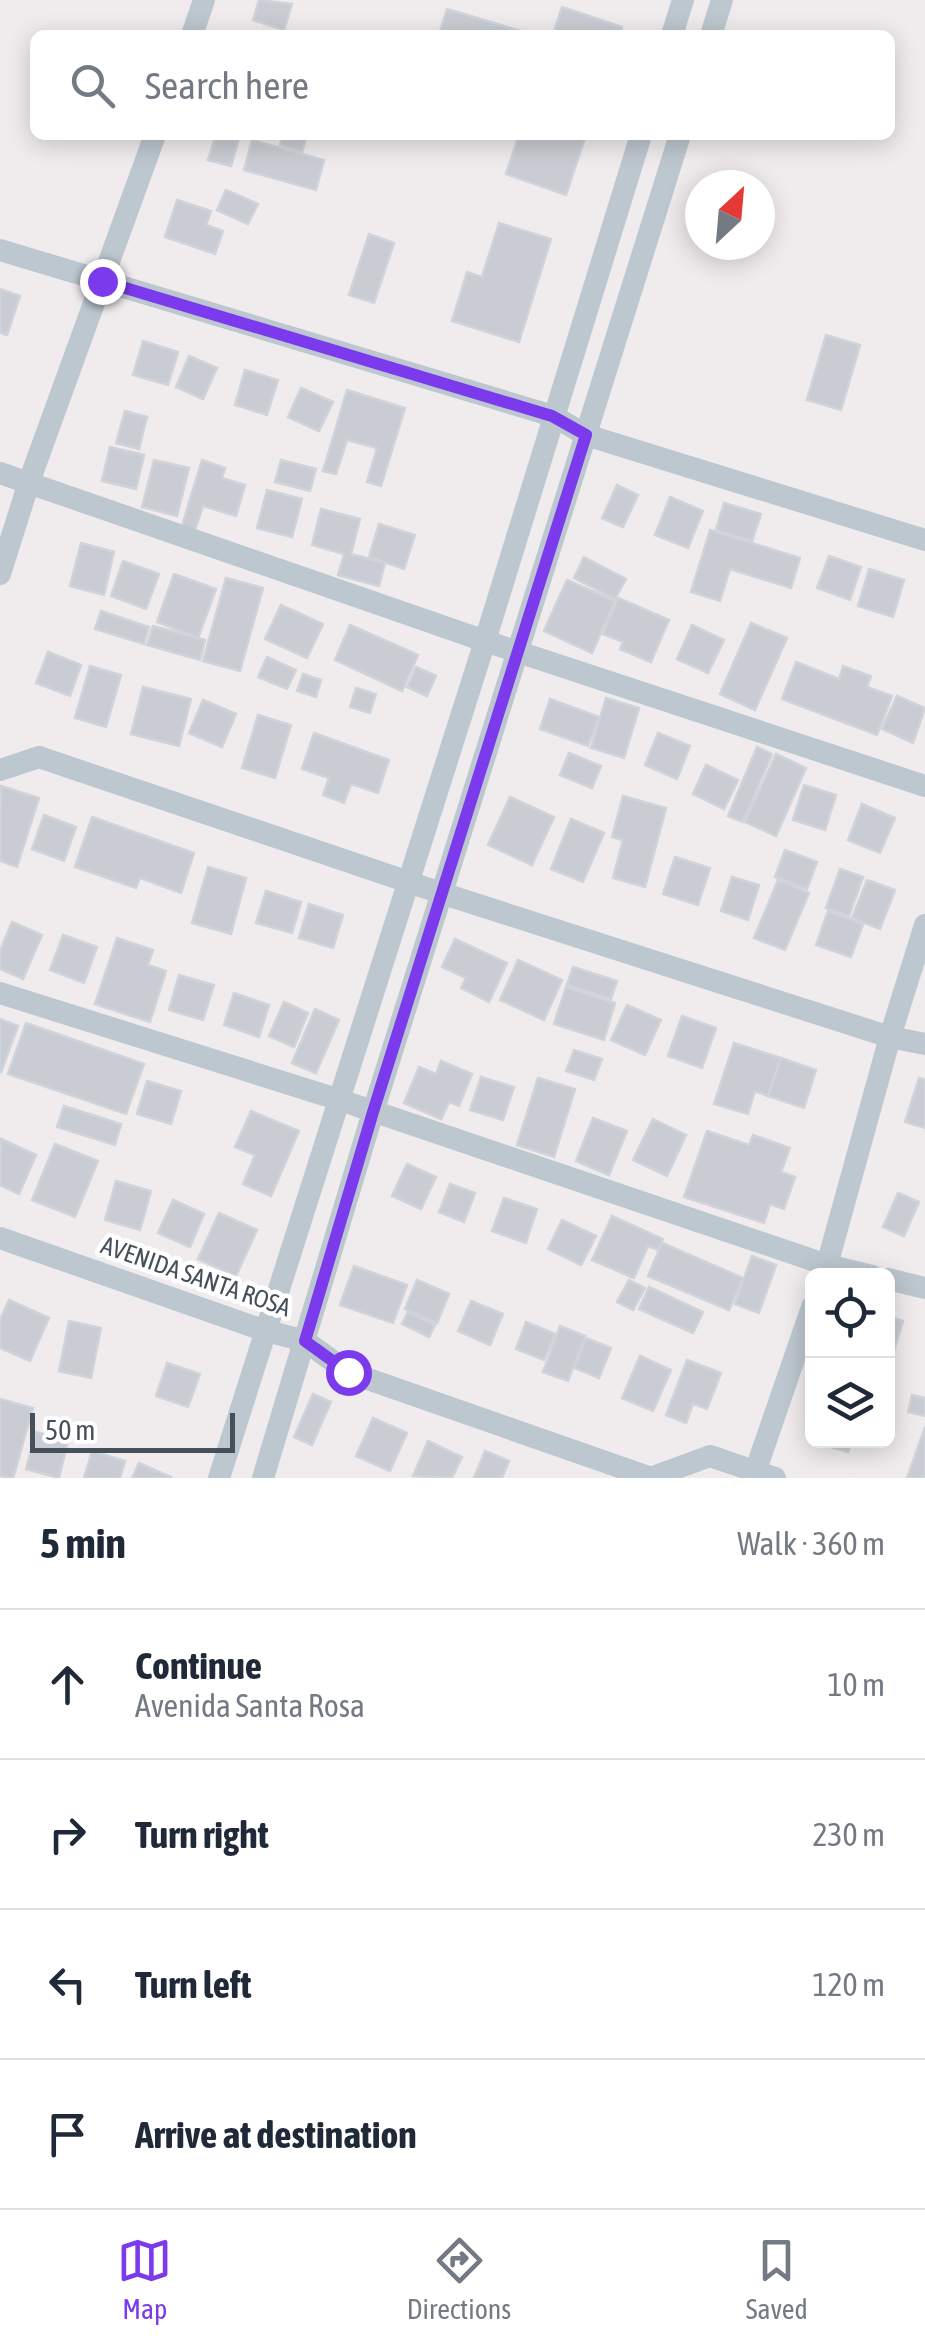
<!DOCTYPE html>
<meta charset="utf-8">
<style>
:root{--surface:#fff;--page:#f2f2f3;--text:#1f2937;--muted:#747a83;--line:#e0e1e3;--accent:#7c3aed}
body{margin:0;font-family:"Asap Condensed",sans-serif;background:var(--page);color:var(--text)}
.controls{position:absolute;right:30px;bottom:30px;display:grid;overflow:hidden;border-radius:15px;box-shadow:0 5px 25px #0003}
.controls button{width:90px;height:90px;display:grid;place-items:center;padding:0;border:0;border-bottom:2px solid var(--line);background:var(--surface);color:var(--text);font:50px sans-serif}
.compass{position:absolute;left:685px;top:170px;width:90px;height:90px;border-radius:50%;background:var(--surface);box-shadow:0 5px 25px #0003;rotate:26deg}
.scale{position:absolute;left:30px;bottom:25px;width:205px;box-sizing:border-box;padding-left:10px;border:5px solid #45505a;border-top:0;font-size:28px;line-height:35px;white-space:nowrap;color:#45505a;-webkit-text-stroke:8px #fff;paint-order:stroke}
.stop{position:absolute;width:30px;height:30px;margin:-22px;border:8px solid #7c3aed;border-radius:50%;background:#fff}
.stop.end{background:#7c3aed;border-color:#fff;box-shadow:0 2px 10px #0008}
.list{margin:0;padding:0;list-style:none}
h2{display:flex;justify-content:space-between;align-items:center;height:130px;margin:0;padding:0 40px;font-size:42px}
h2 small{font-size:32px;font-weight:400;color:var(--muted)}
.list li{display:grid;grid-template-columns:65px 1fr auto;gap:30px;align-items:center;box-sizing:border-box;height:150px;padding:0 40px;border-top:2px solid var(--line)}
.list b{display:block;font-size:38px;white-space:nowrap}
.list p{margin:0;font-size:32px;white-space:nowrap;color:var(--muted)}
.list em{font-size:32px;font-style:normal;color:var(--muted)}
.icon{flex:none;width:55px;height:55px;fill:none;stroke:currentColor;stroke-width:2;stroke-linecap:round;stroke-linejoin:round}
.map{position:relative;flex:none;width:925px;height:1478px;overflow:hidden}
.search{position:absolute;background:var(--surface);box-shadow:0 5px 25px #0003;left:30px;right:30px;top:30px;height:110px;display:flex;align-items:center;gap:25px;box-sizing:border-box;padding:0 35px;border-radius:15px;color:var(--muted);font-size:38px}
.sheet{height:730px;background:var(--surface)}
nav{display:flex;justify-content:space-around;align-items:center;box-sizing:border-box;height:140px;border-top:2px solid var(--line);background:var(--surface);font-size:28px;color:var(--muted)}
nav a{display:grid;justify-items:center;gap:5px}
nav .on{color:var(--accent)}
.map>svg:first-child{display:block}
</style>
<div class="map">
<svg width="925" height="1478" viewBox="0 0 925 1478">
<rect width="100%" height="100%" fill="#f0eced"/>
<!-- building -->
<g fill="#c9ccd2" stroke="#d0d3d9" stroke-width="2.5">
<path d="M259,0L292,4L284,30L253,20Z"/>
<path d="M562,7L622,27L620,35H553Z"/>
<path d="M447,9L534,35H439Z"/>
<path d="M216,135H240L231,166L208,160Z"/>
<path d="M283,135H307L302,152L280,145Z"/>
<path d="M519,135H586L566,195L506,174Z"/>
<path d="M252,140L324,160L316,190L244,170Z"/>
<path d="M226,190L258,204L248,224L217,210Z"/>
<path d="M177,200L211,211L206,225L223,231L215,254L165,237Z"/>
<path d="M499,223L551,239L519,342L452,321L467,272L482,277Z"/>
<path d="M369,234L394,243L374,303L349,295Z"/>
<path d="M0,289L20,296L7,335L0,333Z"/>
<path d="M826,335L860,345L841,410L807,400Z"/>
<path d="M143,341L178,352L168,385L133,375Z"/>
<path d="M189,356L217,368L203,399L176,387Z"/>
<path d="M245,370L278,380L267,415L235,405Z"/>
<path d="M301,388L333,402L319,431L288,417Z"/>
<path d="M347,390L405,408L381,486L367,482L377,448L347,440L336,474L323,471Z"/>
<path d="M125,411L147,417L139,449L116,443Z"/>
<path d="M110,447L144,455L136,489L102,481Z"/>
<path d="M154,460L189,468L177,516L142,507Z"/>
<path d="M202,460L225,468L222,478L245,485L236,516L203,506L195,530L182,526Z"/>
<path d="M281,460L316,469L310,491L275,482Z"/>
<path d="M617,485L638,495L623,527L602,518Z"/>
<path d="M267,490L302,499L292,537L257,528Z"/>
<path d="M670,497L703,511L688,548L655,535Z"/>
<path d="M724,503L761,514L752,541L716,530Z"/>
<path d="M321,509L360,519L351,554L385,563L379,586L338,575L344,554L312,545Z"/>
<path d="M379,524L415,535L404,569L369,557Z"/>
<path d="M710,530L800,558L791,588L730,569L720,601L691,592Z"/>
<path d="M81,543L114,552L104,595L70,586Z"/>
<path d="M829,556L861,567L850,600L817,588Z"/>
<path d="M584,557L626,579L615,599L574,578Z"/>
<path d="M123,561L159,574L146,609L111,596Z"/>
<path d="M869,569L904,580L893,617L858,606Z"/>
<path d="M174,574L216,589L198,638L157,622Z"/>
<path d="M226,578L263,588L240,671L203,661Z"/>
<path d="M567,580L615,601L592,653L544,631Z"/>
<path d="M618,598L669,620L651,662L620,649L623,642L603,634Z"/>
<path d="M281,605L323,624L307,658L265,639Z"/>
<path d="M101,611L149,627L144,644L95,629Z"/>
<path d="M751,623L787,638L755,710L720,694Z"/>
<path d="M350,625L418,655L402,691L335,660Z"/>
<path d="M692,625L724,640L708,673L677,659Z"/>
<path d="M153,626L205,640L200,660L147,645Z"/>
<path d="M48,652L81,665L70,696L36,683Z"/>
<path d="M267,657L296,670L287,689L258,677Z"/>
<path d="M796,662L839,679L843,666L871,676L867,687L892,696L877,735L782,699Z"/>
<path d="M90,666L121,675L106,727L75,718Z"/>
<path d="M416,667L436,676L427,696L407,687Z"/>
<path d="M303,674L321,680L316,697L297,691Z"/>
<path d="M143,687L191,699L179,746L131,734Z"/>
<path d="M356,688L376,694L370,713L350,707Z"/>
<path d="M897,696L925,708L913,743L882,729Z"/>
<path d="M606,698L639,708L624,758L591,748Z"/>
<path d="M550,699L599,717L588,746L540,729Z"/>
<path d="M203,700L236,714L222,747L189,733Z"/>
<path d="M258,715L291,725L275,778L242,768Z"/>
<path d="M314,733L389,760L378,793L351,784L344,803L323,795L329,778L302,769Z"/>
<path d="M658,733L690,746L677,779L645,765Z"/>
<path d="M757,747L772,754L743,822L728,816Z"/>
<path d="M569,753L601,766L592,788L560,775Z"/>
<path d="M776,754L806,768L776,836L745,822Z"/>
<path d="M706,765L738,780L724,809L693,794Z"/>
<path d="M804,785L836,795L825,830L793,820Z"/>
<path d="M1,786L39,798L17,867L0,861Z"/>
<path d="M623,796L666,808L645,887L613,878L623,840L612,837Z"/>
<path d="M510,797L554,817L532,865L488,845Z"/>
<path d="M862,804L895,818L880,853L848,840Z"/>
<path d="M44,815L76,827L64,861L32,849Z"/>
<path d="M92,817L194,853L181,893L140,878L136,888L75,867Z"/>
<path d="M571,819L604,833L583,882L551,869Z"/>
<path d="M785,850L817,862L807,889L775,877Z"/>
<path d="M675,857L710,868L698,905L663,894Z"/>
<path d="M208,867L246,878L231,934L192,923Z"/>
<path d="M840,869L863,877L849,916L826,908Z"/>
<path d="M732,877L759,885L748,920L721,911Z"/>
<path d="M778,880L809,893L785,950L754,938Z"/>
<path d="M867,880L895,890L880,929L852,918Z"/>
<path d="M266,891L301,902L292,933L256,923Z"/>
<path d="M309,904L343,915L333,948L299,938Z"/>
<path d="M828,911L863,924L851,957L816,945Z"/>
<path d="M12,922L42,935L23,979L0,969V951Z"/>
<path d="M63,935L97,947L84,983L50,970Z"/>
<path d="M117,938L153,950L148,965L166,971L150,1022L95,1004Z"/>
<path d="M455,939L507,963L489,1002L461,988L466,978L442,967Z"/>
<path d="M518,960L562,980L544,1020L500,1000Z"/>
<path d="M573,967L617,981L611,999L567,985Z"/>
<path d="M179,975L214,985L203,1020L169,1010Z"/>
<path d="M566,987L615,1003L604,1040L554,1024Z"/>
<path d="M234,993L269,1005L259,1037L224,1025Z"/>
<path d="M284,1002L308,1013L294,1047L269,1036Z"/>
<path d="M627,1005L661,1020L645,1055L611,1040Z"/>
<path d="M315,1009L339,1020L316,1073L292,1063Z"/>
<path d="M682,1016L716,1028L702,1068L668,1056Z"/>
<path d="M0,1019L18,1026L1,1072L0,1071Z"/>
<path d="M26,1023L144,1064L126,1114L8,1074Z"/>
<path d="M734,1043L781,1058L768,1096L755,1091L748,1114L714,1104Z"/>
<path d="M574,1050L602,1059L594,1080L566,1071Z"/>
<path d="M781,1058L816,1070L804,1108L768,1096Z"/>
<path d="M441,1061L472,1074L459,1106L449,1102L441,1119L404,1103L419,1067L436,1074Z"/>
<path d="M481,1077L514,1087L503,1120L470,1110Z"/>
<path d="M538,1078L575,1089L554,1157L517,1145Z"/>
<path d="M919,1078L925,1080V1128L905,1122Z"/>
<path d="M147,1081L181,1091L171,1124L137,1114Z"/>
<path d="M64,1106L121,1124L115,1145L57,1127Z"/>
<path d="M251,1111L299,1131L271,1196L243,1184L255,1155L235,1147Z"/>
<path d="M593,1118L627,1131L609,1175L576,1161Z"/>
<path d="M653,1119L686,1135L667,1176L633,1160Z"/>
<path d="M707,1131L749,1145L753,1135L790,1148L781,1172L795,1177L784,1209L770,1204L764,1223L684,1197Z"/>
<path d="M1,1139L36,1155L19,1194L0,1185Z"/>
<path d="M55,1144L98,1161L75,1217L32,1200Z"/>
<path d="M407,1164L436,1177L421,1209L392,1196Z"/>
<path d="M116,1181L151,1191L140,1230L105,1220Z"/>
<path d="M450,1184L475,1193L464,1222L439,1212Z"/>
<path d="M898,1193L919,1202L904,1236L883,1227Z"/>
<path d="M504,1198L537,1209L526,1243L492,1231Z"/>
<path d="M173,1200L204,1214L190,1247L158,1233Z"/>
<path d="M219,1213L257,1230L236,1276L198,1259Z"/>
<path d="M612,1216L663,1239L658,1250L648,1246L634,1278L592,1260Z"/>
<path d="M562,1220L596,1236L581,1265L548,1249Z"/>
<path d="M662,1243L743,1278L729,1310L648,1276Z"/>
<path d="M752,1256L776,1265L759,1313L735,1304Z"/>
<path d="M354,1266L407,1285L393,1323L340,1305Z"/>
<path d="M417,1280L449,1294L437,1323L405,1309Z"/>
<path d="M629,1280L645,1288L633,1310L617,1302Z"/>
<path d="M649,1287L703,1312L693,1333L639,1309Z"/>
<path d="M9,1300L49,1318L30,1361L0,1348V1320Z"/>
<path d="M471,1301L503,1314L490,1345L458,1331Z"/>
<path d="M408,1312L435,1325L429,1337L402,1324Z"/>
<path d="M888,1316L903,1321L888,1370Z"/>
<path d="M69,1321L101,1328L91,1378L59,1371Z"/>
<path d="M526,1322L555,1334L544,1360L516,1349Z"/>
<path d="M560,1326L585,1336L568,1381L543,1372Z"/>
<path d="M586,1338L611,1348L599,1378L575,1368Z"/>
<path d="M640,1356L671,1370L653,1411L622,1398Z"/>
<path d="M687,1360L721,1373L707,1409L693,1404L686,1423L666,1415Z"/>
<path d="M167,1363L200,1374L188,1407L156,1396Z"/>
<path d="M313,1394L331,1402L312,1445L294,1437Z"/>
<path d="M912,1395L925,1398V1416L908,1412Z"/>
<path d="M0,1399L33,1408L13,1478L0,1476Z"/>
<path d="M373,1418L407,1433L390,1471L356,1456Z"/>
<path d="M925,1427V1478H907Z"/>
<path d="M36,1432L68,1441L59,1478L26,1469Z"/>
<path d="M812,1434V1440H852L848,1452L811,1441Z"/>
<path d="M428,1441L462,1457L452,1478L413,1476Z"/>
<path d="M92,1451L125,1461L120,1478H84Z"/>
<path d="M485,1451L509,1461L502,1478H474Z"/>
<path d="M139,1463L171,1477V1478H132Z"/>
</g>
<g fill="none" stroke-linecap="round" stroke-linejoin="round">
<!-- minor -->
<g stroke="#bdc7cf" stroke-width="22">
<path d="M192,35L204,0"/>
<path d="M672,35L683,0"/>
<path d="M711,35L722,0"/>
<path d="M0,250L553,416L586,435L925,540"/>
<path d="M0,473L485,641L925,786"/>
<path d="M0,574L29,482L155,135"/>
<path d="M0,770L39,757L441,893L890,1037L925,1044"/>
<path d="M0,993L340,1100L827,1265L872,1276"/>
<path d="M0,1238L263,1330L305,1341L348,1372L651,1478"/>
<path d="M824,1276L890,1037L925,925"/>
<path d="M888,1279L925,1288"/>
<path d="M219,1478L485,641L641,135"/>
<path d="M263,1478L373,1112L680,135"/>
<path d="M650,1478L710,1456L775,1478"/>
<path d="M753,1478L812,1307"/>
</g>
</g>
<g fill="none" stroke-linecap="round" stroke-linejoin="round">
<!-- route -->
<path stroke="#7c3aed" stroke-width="12" d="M102,281L552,416L586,435L373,1112L305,1341L348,1372"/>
</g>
<g text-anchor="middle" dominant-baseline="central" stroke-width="9" stroke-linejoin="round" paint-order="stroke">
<!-- street labels -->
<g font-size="25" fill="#45505a" stroke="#fff">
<text transform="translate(196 1276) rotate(19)">AVENIDA SANTA ROSA</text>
</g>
</g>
</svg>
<div class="controls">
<button><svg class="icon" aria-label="locate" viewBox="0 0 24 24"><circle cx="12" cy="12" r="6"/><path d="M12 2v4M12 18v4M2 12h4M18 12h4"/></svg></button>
<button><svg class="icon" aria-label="layers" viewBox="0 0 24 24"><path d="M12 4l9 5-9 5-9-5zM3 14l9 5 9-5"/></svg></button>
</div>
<svg class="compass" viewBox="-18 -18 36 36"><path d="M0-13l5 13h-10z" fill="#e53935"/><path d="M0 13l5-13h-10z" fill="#747a83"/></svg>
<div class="scale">50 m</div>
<div class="stop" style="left:348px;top:1372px"></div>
<div class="stop end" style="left:102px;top:281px"></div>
<div class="search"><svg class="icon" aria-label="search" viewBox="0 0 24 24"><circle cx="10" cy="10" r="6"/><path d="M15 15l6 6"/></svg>Search here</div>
</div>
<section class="sheet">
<h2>5 min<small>Walk · 360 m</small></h2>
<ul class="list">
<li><svg class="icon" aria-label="ahead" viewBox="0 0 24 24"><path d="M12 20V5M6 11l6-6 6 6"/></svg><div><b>Continue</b><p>Avenida Santa Rosa</p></div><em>10 m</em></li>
<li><svg class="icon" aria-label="right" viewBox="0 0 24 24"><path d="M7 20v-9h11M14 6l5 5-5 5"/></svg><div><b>Turn right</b></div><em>230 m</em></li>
<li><svg class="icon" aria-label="left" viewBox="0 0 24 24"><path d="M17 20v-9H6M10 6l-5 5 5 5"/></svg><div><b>Turn left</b></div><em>120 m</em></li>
<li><svg class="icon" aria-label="arrive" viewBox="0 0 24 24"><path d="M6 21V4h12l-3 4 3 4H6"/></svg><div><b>Arrive at destination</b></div></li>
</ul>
</section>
<nav>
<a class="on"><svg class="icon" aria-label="map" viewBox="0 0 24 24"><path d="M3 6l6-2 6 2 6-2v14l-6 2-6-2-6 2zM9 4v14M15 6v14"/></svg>Map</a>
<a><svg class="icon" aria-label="directions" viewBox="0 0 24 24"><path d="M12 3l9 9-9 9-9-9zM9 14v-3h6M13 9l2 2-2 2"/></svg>Directions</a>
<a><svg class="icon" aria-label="saved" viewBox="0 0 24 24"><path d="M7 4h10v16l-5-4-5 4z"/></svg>Saved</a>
</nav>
